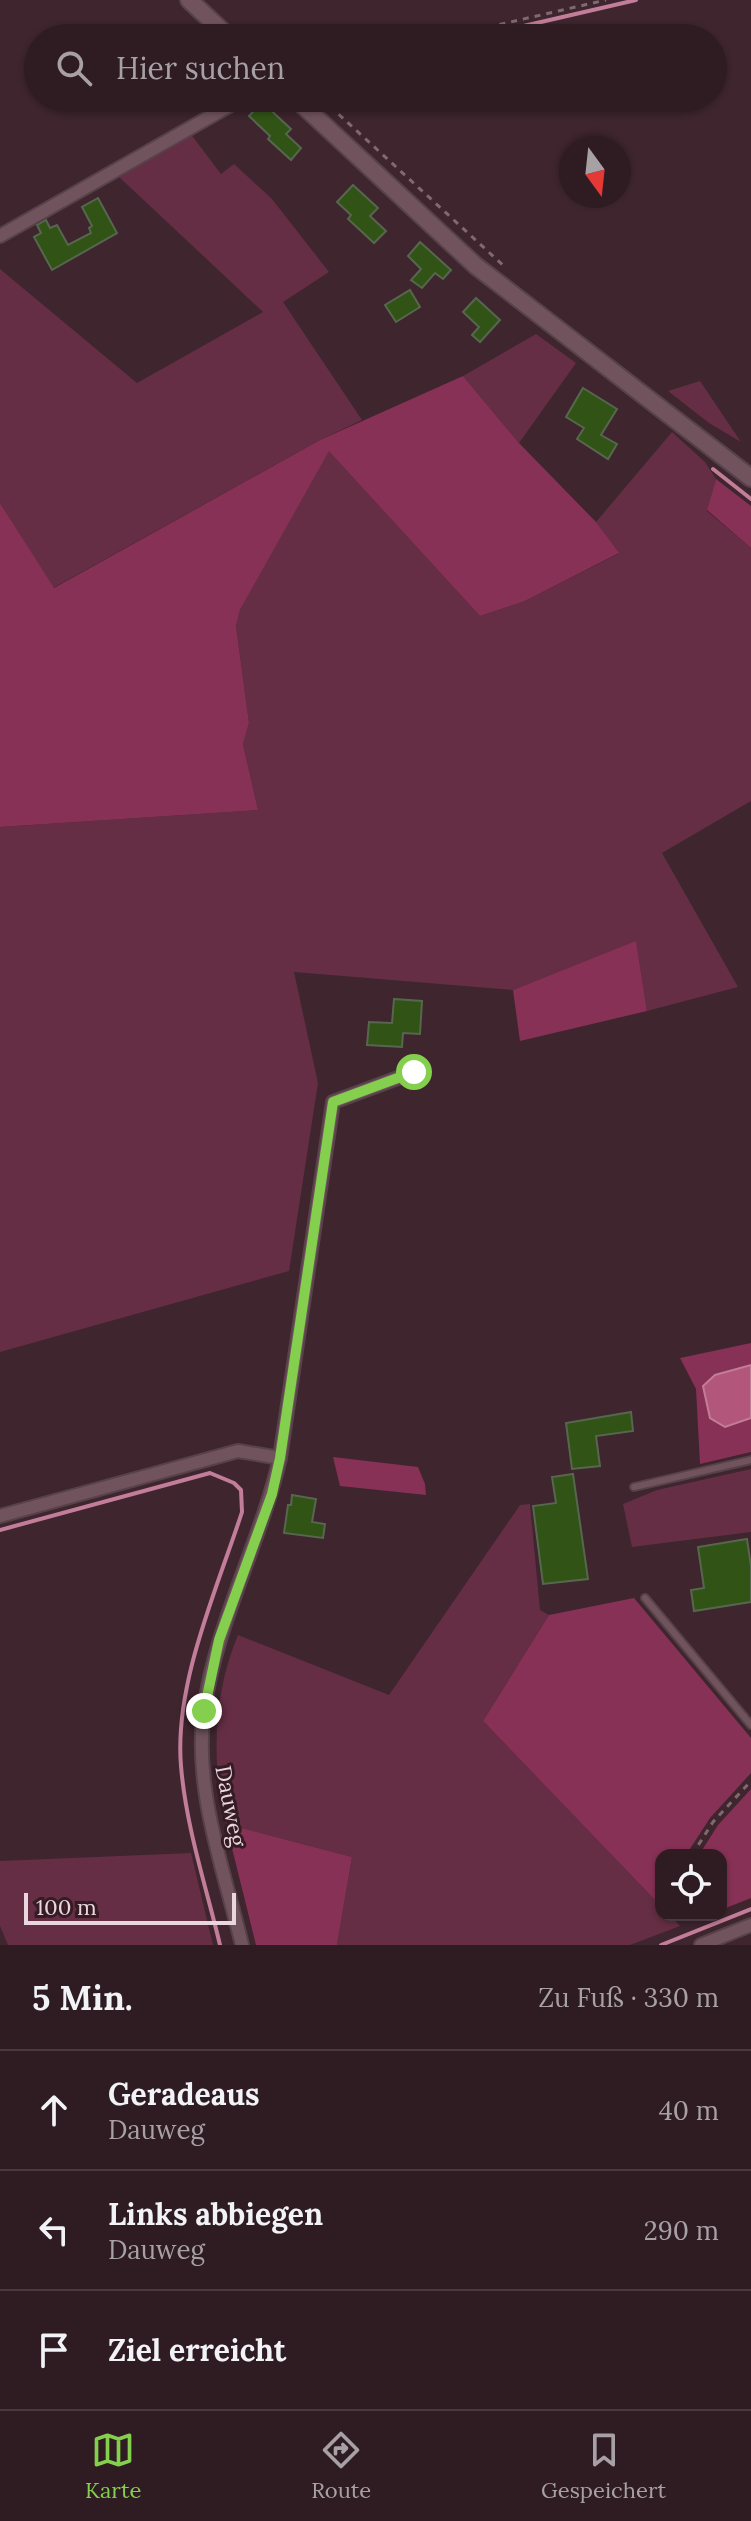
<!DOCTYPE html>
<html lang="de">
<meta charset="utf-8">
<style>
:root{--surface:#2e1c22;--page:#36252a;--text:#f1f3f6;--muted:#a7a1a5;--line:#493a40;--accent:#84cf4d}
body{margin:0;font-family:Lora,serif;background:var(--page);color:var(--text)}
.controls{position:absolute;right:24px;bottom:24px;display:grid;overflow:hidden;border-radius:16px;box-shadow:0 2px 6px #0004}
.controls button{width:72px;height:72px;display:grid;place-items:center;padding:0;border:0;border-bottom:2px solid var(--line);background:var(--surface);color:var(--text);font:40px sans-serif}
.compass{position:absolute;left:559px;top:136px;width:72px;height:72px;border-radius:50%;background:var(--surface);box-shadow:0 2px 6px #0004;rotate:165deg}
.scale{position:absolute;left:24px;bottom:20px;width:212px;box-sizing:border-box;padding-left:8px;border:4px solid #e9d7dd;border-top:0;font-size:22px;line-height:28px;white-space:nowrap;color:#e9d7dd;-webkit-text-stroke:6px #341b24;paint-order:stroke}
.stop{position:absolute;width:24px;height:24px;margin:-18px;border:6px solid #84cf4d;border-radius:50%;background:#fff}
.stop.end{background:#84cf4d;border-color:#fff;box-shadow:0 2px 8px #0008}
.list{margin:0;padding:0;list-style:none}
h2{display:flex;justify-content:space-between;align-items:center;height:104px;margin:0;padding:0 32px;font-size:34px}
h2 small{font-size:26px;font-weight:400;color:var(--muted)}
.list li{display:grid;grid-template-columns:52px 1fr auto;gap:24px;align-items:center;box-sizing:border-box;height:120px;padding:0 32px;border-top:2px solid var(--line)}
.list b{display:block;font-size:30px;white-space:nowrap}
.list p{margin:0;font-size:26px;white-space:nowrap;color:var(--muted)}
.list em{font-size:26px;font-style:normal;color:var(--muted)}
.icon{flex:none;width:44px;height:44px;fill:none;stroke:currentColor;stroke-width:2;stroke-linecap:round;stroke-linejoin:round}
.map{position:relative;flex:none;width:751px;height:1945px;overflow:hidden}
.search{position:absolute;background:var(--surface);box-shadow:0 2px 6px #0004;left:24px;right:24px;top:24px;height:88px;display:flex;align-items:center;gap:20px;box-sizing:border-box;padding:0 28px;border-radius:44px;color:var(--muted);font-size:30px}
.sheet{height:464px;background:var(--surface)}
nav{display:flex;justify-content:space-around;align-items:center;box-sizing:border-box;height:112px;border-top:2px solid var(--line);background:var(--surface);font-size:22px;color:var(--muted)}
nav a{display:grid;justify-items:center;gap:4px}
nav .on{color:var(--accent)}
.map>svg:first-child{display:block}
</style>
<div class="map">
<svg width="751" height="1945" viewBox="0 0 751 1945">
<rect width="100%" height="100%" fill="#3e252e"/>
<!-- green -->
<g fill="#652e44">
<path d="M190,133L221,174L234,164L272,199L329,272L283,302L362,420L320,440L53,588L0,503V269L137,383L263,312L118,176Z"/>
<path d="M536,334L576,363L519,443L463,376Z"/>
<path d="M700,381L741,442L709,423L668,391Z"/>
<path d="M672,432L705,462L716,479L707,511L751,548V801L662,853L738,987L647,1011L636,942L513,990L294,972L318,1083L289,1271L0,1352V827L258,810L243,744L249,723L236,626L240,610L329,450L480,616L525,601L618,554L596,522Z"/>
<path d="M751,1469V1532L632,1547L623,1504L657,1490Z"/>
<path d="M530,1504L540,1610L549,1615L483,1721L661,1906V1915H670L680,1926L630,1945H337L352,1857L226,1824C211,1763 213,1694 238,1635L389,1695L520,1505Z"/>
<path d="M191,1853L213,1945H8L0,1926V1861Z"/>
</g>
<!-- forest -->
<g fill="#873156">
<path d="M463,376L519,443L596,522L619,553L525,601L480,616L329,451L240,610L236,626L249,723L243,744L258,810L0,827V503L54,588L320,440Z"/>
<path d="M716,479L751,506V548L707,510Z"/>
<path d="M636,941L647,1011L520,1041L513,990Z"/>
<path d="M751,1343V1365L715,1375L703,1386L710,1418L725,1427L751,1418V1452L700,1464L696,1389L680,1358Z"/>
<path d="M333,1457L418,1467L425,1484L426,1495L340,1486Z"/>
<path d="M634,1598L751,1738V1773L710,1818L686,1855H661V1894L656,1901L483,1721L549,1615Z"/>
<path d="M751,1789V1898L721,1910V1855H699L718,1825Z"/>
<path d="M226,1824L352,1857L337,1945H256Z"/>
</g>
<!-- water -->
<path fill="#b2577b" stroke="#c27d98" stroke-width="2" d="M751,1365V1418L725,1427L710,1418L703,1386L715,1375Z"/>
<g fill="none" stroke-linecap="round" stroke-linejoin="round">
<!-- stream -->
<g stroke="#c27d98" stroke-width="4">
<path d="M472,38L636,0"/>
<path d="M713,469L751,499"/>
<path d="M0,1530L210,1473L234,1483L241,1490L242,1512C217,1589 174,1684 181,1766C186,1827 206,1886 220,1945"/>
<path d="M661,1945L751,1909"/>
</g>
</g>
<!-- building -->
<g fill="#315416" stroke="#57664e" stroke-width="2">
<path d="M262,102L291,129L286,134L301,148L291,160L268,139L270,136L249,116Z"/>
<path d="M353,185L378,208L370,216L386,231L374,243L348,219L351,215L337,202Z"/>
<path d="M98,198L117,233L52,270L34,237L41,233L37,225L46,220L50,228L57,225L68,245L91,233L89,228L92,226L82,207Z"/>
<path d="M420,242L451,270L443,279L435,273L422,288L411,280L421,269L408,256Z"/>
<path d="M410,290L420,307L396,322L385,305Z"/>
<path d="M476,298L500,320L480,342L472,335L479,327L463,312Z"/>
<path d="M583,388L617,409L601,435L617,444L608,459L577,439L584,428L566,417Z"/>
<path d="M394,999L422,1001L420,1034L403,1033L402,1047L367,1045L369,1022L392,1023Z"/>
<path d="M631,1412L633,1431L596,1436L600,1466L572,1469L566,1423Z"/>
<path d="M573,1474L588,1579L543,1584L533,1506L556,1503L552,1477Z"/>
<path d="M292,1495L316,1499L312,1522L325,1524L323,1538L284,1533L288,1505H291Z"/>
<path d="M747,1539L751,1566V1602L694,1611L691,1590L704,1588L698,1547Z"/>
</g>
<g fill="none" stroke-linecap="round" stroke-linejoin="round">
<!-- service casing -->
<g stroke="#57424a" stroke-width="10">
<g id="service">
<path d="M634,1487L751,1460"/>
<path d="M645,1598L751,1725"/>
</g>
</g>
<!-- minor casing -->
<g stroke="#57424a" stroke-width="16">
<g id="minor">
<path d="M0,236L243,98"/>
<path d="M0,1516L238,1451L280,1458"/>
<path d="M242,1945C224,1870 193,1788 204,1710C216,1623 260,1544 280,1458L333,1102L414,1072"/>
<path d="M701,1945L751,1925"/>
</g>
</g>
<!-- tertiary casing -->
<g stroke="#57424a" stroke-width="20">
<g id="tertiary">
<path d="M189,0L230,38"/>
<path d="M295,98L476,266L751,478"/>
</g>
</g>
<!-- path -->
<g stroke="#806971" stroke-width="3" stroke-dasharray="6 6" stroke-linecap="butt">
<path d="M441,38L606,0"/>
<path d="M321,98L505,267"/>
<path d="M692,1855L713,1822L751,1781"/>
</g>
<!-- service -->
<use href="#service" stroke="#71535d" stroke-width="6"/>
<!-- minor -->
<use href="#minor" stroke="#71535d" stroke-width="12"/>
<!-- tertiary -->
<use href="#tertiary" stroke="#71535d" stroke-width="16"/>
</g>
<g fill="none" stroke-linecap="round" stroke-linejoin="round">
<!-- route -->
<path stroke="#84cf4d" stroke-width="10" d="M204,1711L219,1640L272,1494L280,1458L333,1102L414,1072"/>
</g>
<g text-anchor="middle" dominant-baseline="central" stroke-width="6" stroke-linejoin="round" paint-order="stroke">
<!-- street labels -->
<g font-size="22" fill="#e9d7dd" stroke="#341b24">
<text transform="translate(231 1806) rotate(79)">Dauweg</text>
</g>
</g>
</svg>
<div class="controls">
<button><svg class="icon" aria-label="locate" viewBox="0 0 24 24"><circle cx="12" cy="12" r="6"/><path d="M12 2v4M12 18v4M2 12h4M18 12h4"/></svg></button>
</div>
<svg class="compass" viewBox="-18 -18 36 36"><path d="M0-13l5 13h-10z" fill="#e53935"/><path d="M0 13l5-13h-10z" fill="#a7a1a5"/></svg>
<div class="scale">100 m</div>
<div class="stop" style="left:414px;top:1072px"></div>
<div class="stop end" style="left:204px;top:1711px"></div>
<div class="search"><svg class="icon" aria-label="search" viewBox="0 0 24 24"><circle cx="10" cy="10" r="6"/><path d="M15 15l6 6"/></svg>Hier suchen</div>
</div>
<section class="sheet">
<h2>5 Min.<small>Zu Fuß · 330 m</small></h2>
<ul class="list">
<li><svg class="icon" aria-label="ahead" viewBox="0 0 24 24"><path d="M12 20V5M6 11l6-6 6 6"/></svg><div><b>Geradeaus</b><p>Dauweg</p></div><em>40 m</em></li>
<li><svg class="icon" aria-label="left" viewBox="0 0 24 24"><path d="M17 20v-9H6M10 6l-5 5 5 5"/></svg><div><b>Links abbiegen</b><p>Dauweg</p></div><em>290 m</em></li>
<li><svg class="icon" aria-label="arrive" viewBox="0 0 24 24"><path d="M6 21V4h12l-3 4 3 4H6"/></svg><div><b>Ziel erreicht</b></div></li>
</ul>
</section>
<nav>
<a class="on"><svg class="icon" aria-label="map" viewBox="0 0 24 24"><path d="M3 6l6-2 6 2 6-2v14l-6 2-6-2-6 2zM9 4v14M15 6v14"/></svg>Karte</a>
<a><svg class="icon" aria-label="directions" viewBox="0 0 24 24"><path d="M12 3l9 9-9 9-9-9zM9 14v-3h6M13 9l2 2-2 2"/></svg>Route</a>
<a><svg class="icon" aria-label="saved" viewBox="0 0 24 24"><path d="M7 4h10v16l-5-4-5 4z"/></svg>Gespeichert</a>
</nav>
